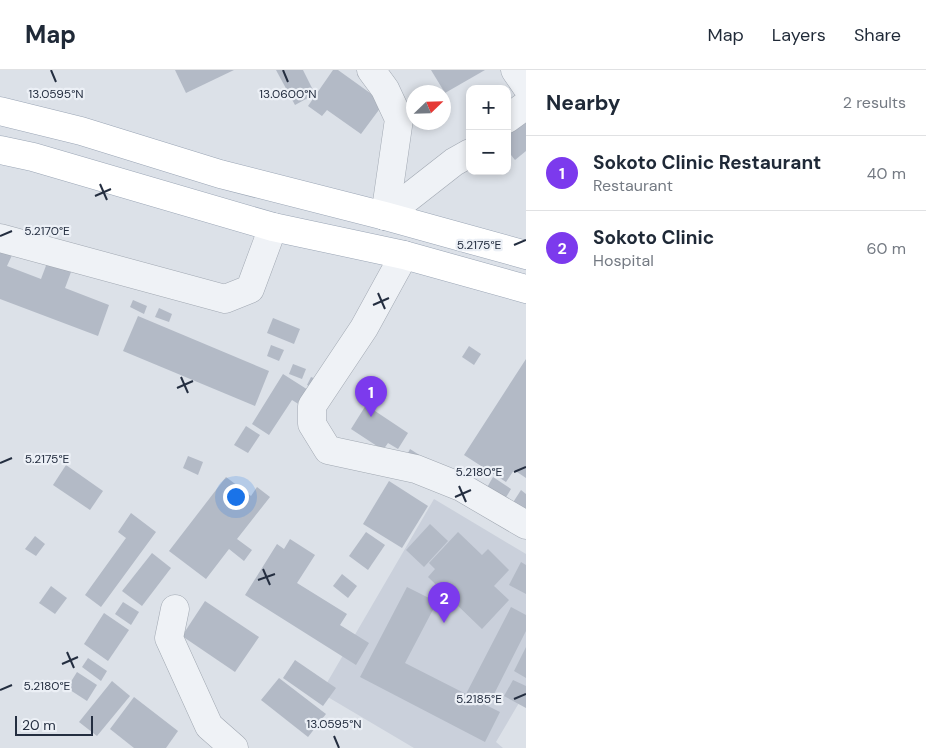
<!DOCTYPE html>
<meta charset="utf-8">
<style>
:root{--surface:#fff;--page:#f2f2f3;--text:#1f2937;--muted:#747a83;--line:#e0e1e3;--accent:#7c3aed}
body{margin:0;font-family:"DM Sans",sans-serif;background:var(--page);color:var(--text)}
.controls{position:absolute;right:15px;top:15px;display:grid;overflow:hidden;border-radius:10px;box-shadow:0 2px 8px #0003}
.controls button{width:45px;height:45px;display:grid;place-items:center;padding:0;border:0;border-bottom:1px solid var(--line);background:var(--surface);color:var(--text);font:25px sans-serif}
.compass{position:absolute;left:406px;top:15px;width:45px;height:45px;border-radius:50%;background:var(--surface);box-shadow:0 2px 8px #0003;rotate:67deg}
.scale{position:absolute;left:15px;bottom:12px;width:78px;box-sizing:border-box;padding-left:5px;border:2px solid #242e40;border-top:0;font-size:14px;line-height:18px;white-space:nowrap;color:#242e40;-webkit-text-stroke:4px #ecf0f6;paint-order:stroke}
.you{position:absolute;left:235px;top:426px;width:18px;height:18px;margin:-12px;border:4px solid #fff;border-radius:50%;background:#1a73e8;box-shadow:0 0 0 8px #1a73e833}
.badge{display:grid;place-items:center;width:32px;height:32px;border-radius:50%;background:var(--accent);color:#fff;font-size:16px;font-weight:700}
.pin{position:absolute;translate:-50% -41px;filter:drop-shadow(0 1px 2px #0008)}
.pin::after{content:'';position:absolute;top:26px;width:18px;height:15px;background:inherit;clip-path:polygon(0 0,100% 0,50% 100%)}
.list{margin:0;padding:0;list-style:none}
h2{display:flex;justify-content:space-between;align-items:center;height:65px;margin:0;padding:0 20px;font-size:21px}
h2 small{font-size:16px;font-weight:400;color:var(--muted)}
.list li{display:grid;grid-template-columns:32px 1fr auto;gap:15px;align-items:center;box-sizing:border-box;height:75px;padding:0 20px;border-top:1px solid var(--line)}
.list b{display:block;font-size:19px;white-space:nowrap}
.list p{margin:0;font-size:16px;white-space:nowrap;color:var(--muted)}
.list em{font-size:16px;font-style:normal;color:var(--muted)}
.map{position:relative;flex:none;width:526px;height:678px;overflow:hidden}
header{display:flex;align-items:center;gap:30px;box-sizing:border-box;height:70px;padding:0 25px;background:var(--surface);border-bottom:1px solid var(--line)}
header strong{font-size:24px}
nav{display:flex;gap:28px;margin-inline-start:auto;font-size:18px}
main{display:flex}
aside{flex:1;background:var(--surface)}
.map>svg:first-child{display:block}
</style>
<header>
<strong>Map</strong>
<nav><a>Map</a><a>Layers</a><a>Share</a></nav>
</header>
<main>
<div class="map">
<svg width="526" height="678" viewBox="0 0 526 678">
<rect width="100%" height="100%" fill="#dce1e8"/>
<!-- built -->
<path fill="#cad0db" d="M434,429L526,484V621L496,672L503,678H414L321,623Z"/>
<!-- building -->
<g fill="#b3bac6">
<path d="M175,0H234L186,23Z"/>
<path d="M276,0H303L315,24L295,35Z"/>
<path d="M333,0H338L384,33L361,64L327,40L322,46L308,36Z"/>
<path d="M431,0H485L445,23Z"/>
<path d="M526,51V81L515,90L507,80V62Z"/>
<path d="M0,178L13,183L7,196L41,209L47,193L71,202L65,218L109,235L98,266L0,229Z"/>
<path d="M133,230L147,236L144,244L130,237Z"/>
<path d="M159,238L172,244L169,252L155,247Z"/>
<path d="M138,246L269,301L255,336L123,281Z"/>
<path d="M273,248L300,259L294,274L267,263Z"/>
<path d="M271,275L284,280L279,291L267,286Z"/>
<path d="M469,276L481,284L474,295L462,287Z"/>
<path d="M526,289V408L514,400L506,412L464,385Z"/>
<path d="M293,294L306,299L302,309L289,304Z"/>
<path d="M283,304L316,325L308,340L292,330L269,365L252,354Z"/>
<path d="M311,307L321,311L318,320L307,315Z"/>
<path d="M366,335L408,363L398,379L388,373L383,380L351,359Z"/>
<path d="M246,356L260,365L248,383L234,375Z"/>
<path d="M410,379L421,386L406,387Z"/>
<path d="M188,386L203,392L198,405L183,398Z"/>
<path d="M66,395L103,421L90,440L53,415Z"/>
<path d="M226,407L251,426L257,417L270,427L237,469L252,480L244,491L229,479L206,509L169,481Z"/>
<path d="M493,407L511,419L503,432L485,421Z"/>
<path d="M389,411L428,436L402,478L363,454Z"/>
<path d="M521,420L526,424V443L512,434Z"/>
<path d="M131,443L156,462L101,537L85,525L126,468L118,462Z"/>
<path d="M430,454L448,471L424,497L406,480Z"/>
<path d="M366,462L385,475L368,500L349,486Z"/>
<path d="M458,462L482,485L488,479L509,500L494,516L509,530L482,559L428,507L435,499L429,493Z"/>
<path d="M35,466L45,474L36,486L25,479Z"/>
<path d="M290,469L315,485L297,513L347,544L340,555L369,573L356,595L245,525L277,474L284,479Z"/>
<path d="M152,483L171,498L142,536L122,521Z"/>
<path d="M521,492L526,495V524L509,515Z"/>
<path d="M342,504L357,516L348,528L333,516Z"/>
<path d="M51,516L67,528L55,544L39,533Z"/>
<path d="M407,517L437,532L405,593L466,624L511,537L526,545V561L488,636L500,642L485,672L360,607Z"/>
<path d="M205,531L259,567L235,602L182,566Z"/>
<path d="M123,532L139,542L131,555L115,544Z"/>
<path d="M104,543L129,560L108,591L84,574Z"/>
<path d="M526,577V608L514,601Z"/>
<path d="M88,588L107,601L101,611L82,597Z"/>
<path d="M295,590L336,618L323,636L283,608Z"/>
<path d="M77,602L97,615L87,631L67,618Z"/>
<path d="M279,608L326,644L308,667L261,630Z"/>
<path d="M513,610L526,616V638L504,626Z"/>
<path d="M112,611L130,626L97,666L79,652Z"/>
<path d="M134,627L178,661L166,678H134L110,659Z"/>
</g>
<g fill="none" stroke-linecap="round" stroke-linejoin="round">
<!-- street casing -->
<g stroke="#a1a8b2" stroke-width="29">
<g id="street">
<path d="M371,0L385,19L399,49L385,146"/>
<path d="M515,0L526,16"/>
<path d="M507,49L526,35"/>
<path d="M385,146L454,92L470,83"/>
<path d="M0,168L225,229L250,219L273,157"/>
<path d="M404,185L364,258L312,336V354L328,380L416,399L461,417L526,455"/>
<path d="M175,539L169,568L209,656L234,678"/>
</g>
</g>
<!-- primary casing -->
<g stroke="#9aa5b5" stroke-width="29">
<g id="primary">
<path d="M0,41L81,61L220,104L385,146L526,185"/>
<path d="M0,80L33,87L273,157L404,185L526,219"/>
</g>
</g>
<!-- street -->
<use href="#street" stroke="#eff2f6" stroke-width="28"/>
<!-- primary -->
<use href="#primary" stroke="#fff" stroke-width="28"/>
</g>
<!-- ticks -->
<path fill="none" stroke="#242e40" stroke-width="2" d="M51,0L56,12M283,0L288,12M100,114L107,130M95,126L111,119M0,166L12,161M514,175L526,170M378,223L385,239M373,235L389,228M181,307L188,323M177,318L193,311M0,393L12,388M514,402L526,397M459,416L466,432M455,427L471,420M263,499L270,515M258,510L275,504M67,582L74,598M62,594L78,587M0,620L12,615M514,629L526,624M334,666L339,678"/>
<g font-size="12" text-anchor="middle" fill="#242e40" stroke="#ecf0f6" stroke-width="4.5" stroke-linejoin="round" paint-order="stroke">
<text x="56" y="28">13.0595°N</text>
<text x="288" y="28">13.0600°N</text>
<text x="47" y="165">5.2170°E</text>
<text x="479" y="179">5.2175°E</text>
<text x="47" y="393">5.2175°E</text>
<text x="479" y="406">5.2180°E</text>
<text x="47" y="620">5.2180°E</text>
<text x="479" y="633">5.2185°E</text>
<text x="334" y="658">13.0595°N</text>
</g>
</svg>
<div class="controls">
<button>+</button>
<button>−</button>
</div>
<svg class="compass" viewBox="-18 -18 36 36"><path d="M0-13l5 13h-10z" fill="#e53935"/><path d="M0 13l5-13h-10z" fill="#747a83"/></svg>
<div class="scale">20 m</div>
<div class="you"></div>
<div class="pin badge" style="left:371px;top:347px">1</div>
<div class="pin badge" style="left:444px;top:553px">2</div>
</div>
<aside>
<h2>Nearby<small>2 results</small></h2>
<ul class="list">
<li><span class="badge">1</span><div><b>Sokoto Clinic Restaurant</b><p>Restaurant</p></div><em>40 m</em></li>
<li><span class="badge">2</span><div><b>Sokoto Clinic</b><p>Hospital</p></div><em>60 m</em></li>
</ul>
</aside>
</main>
